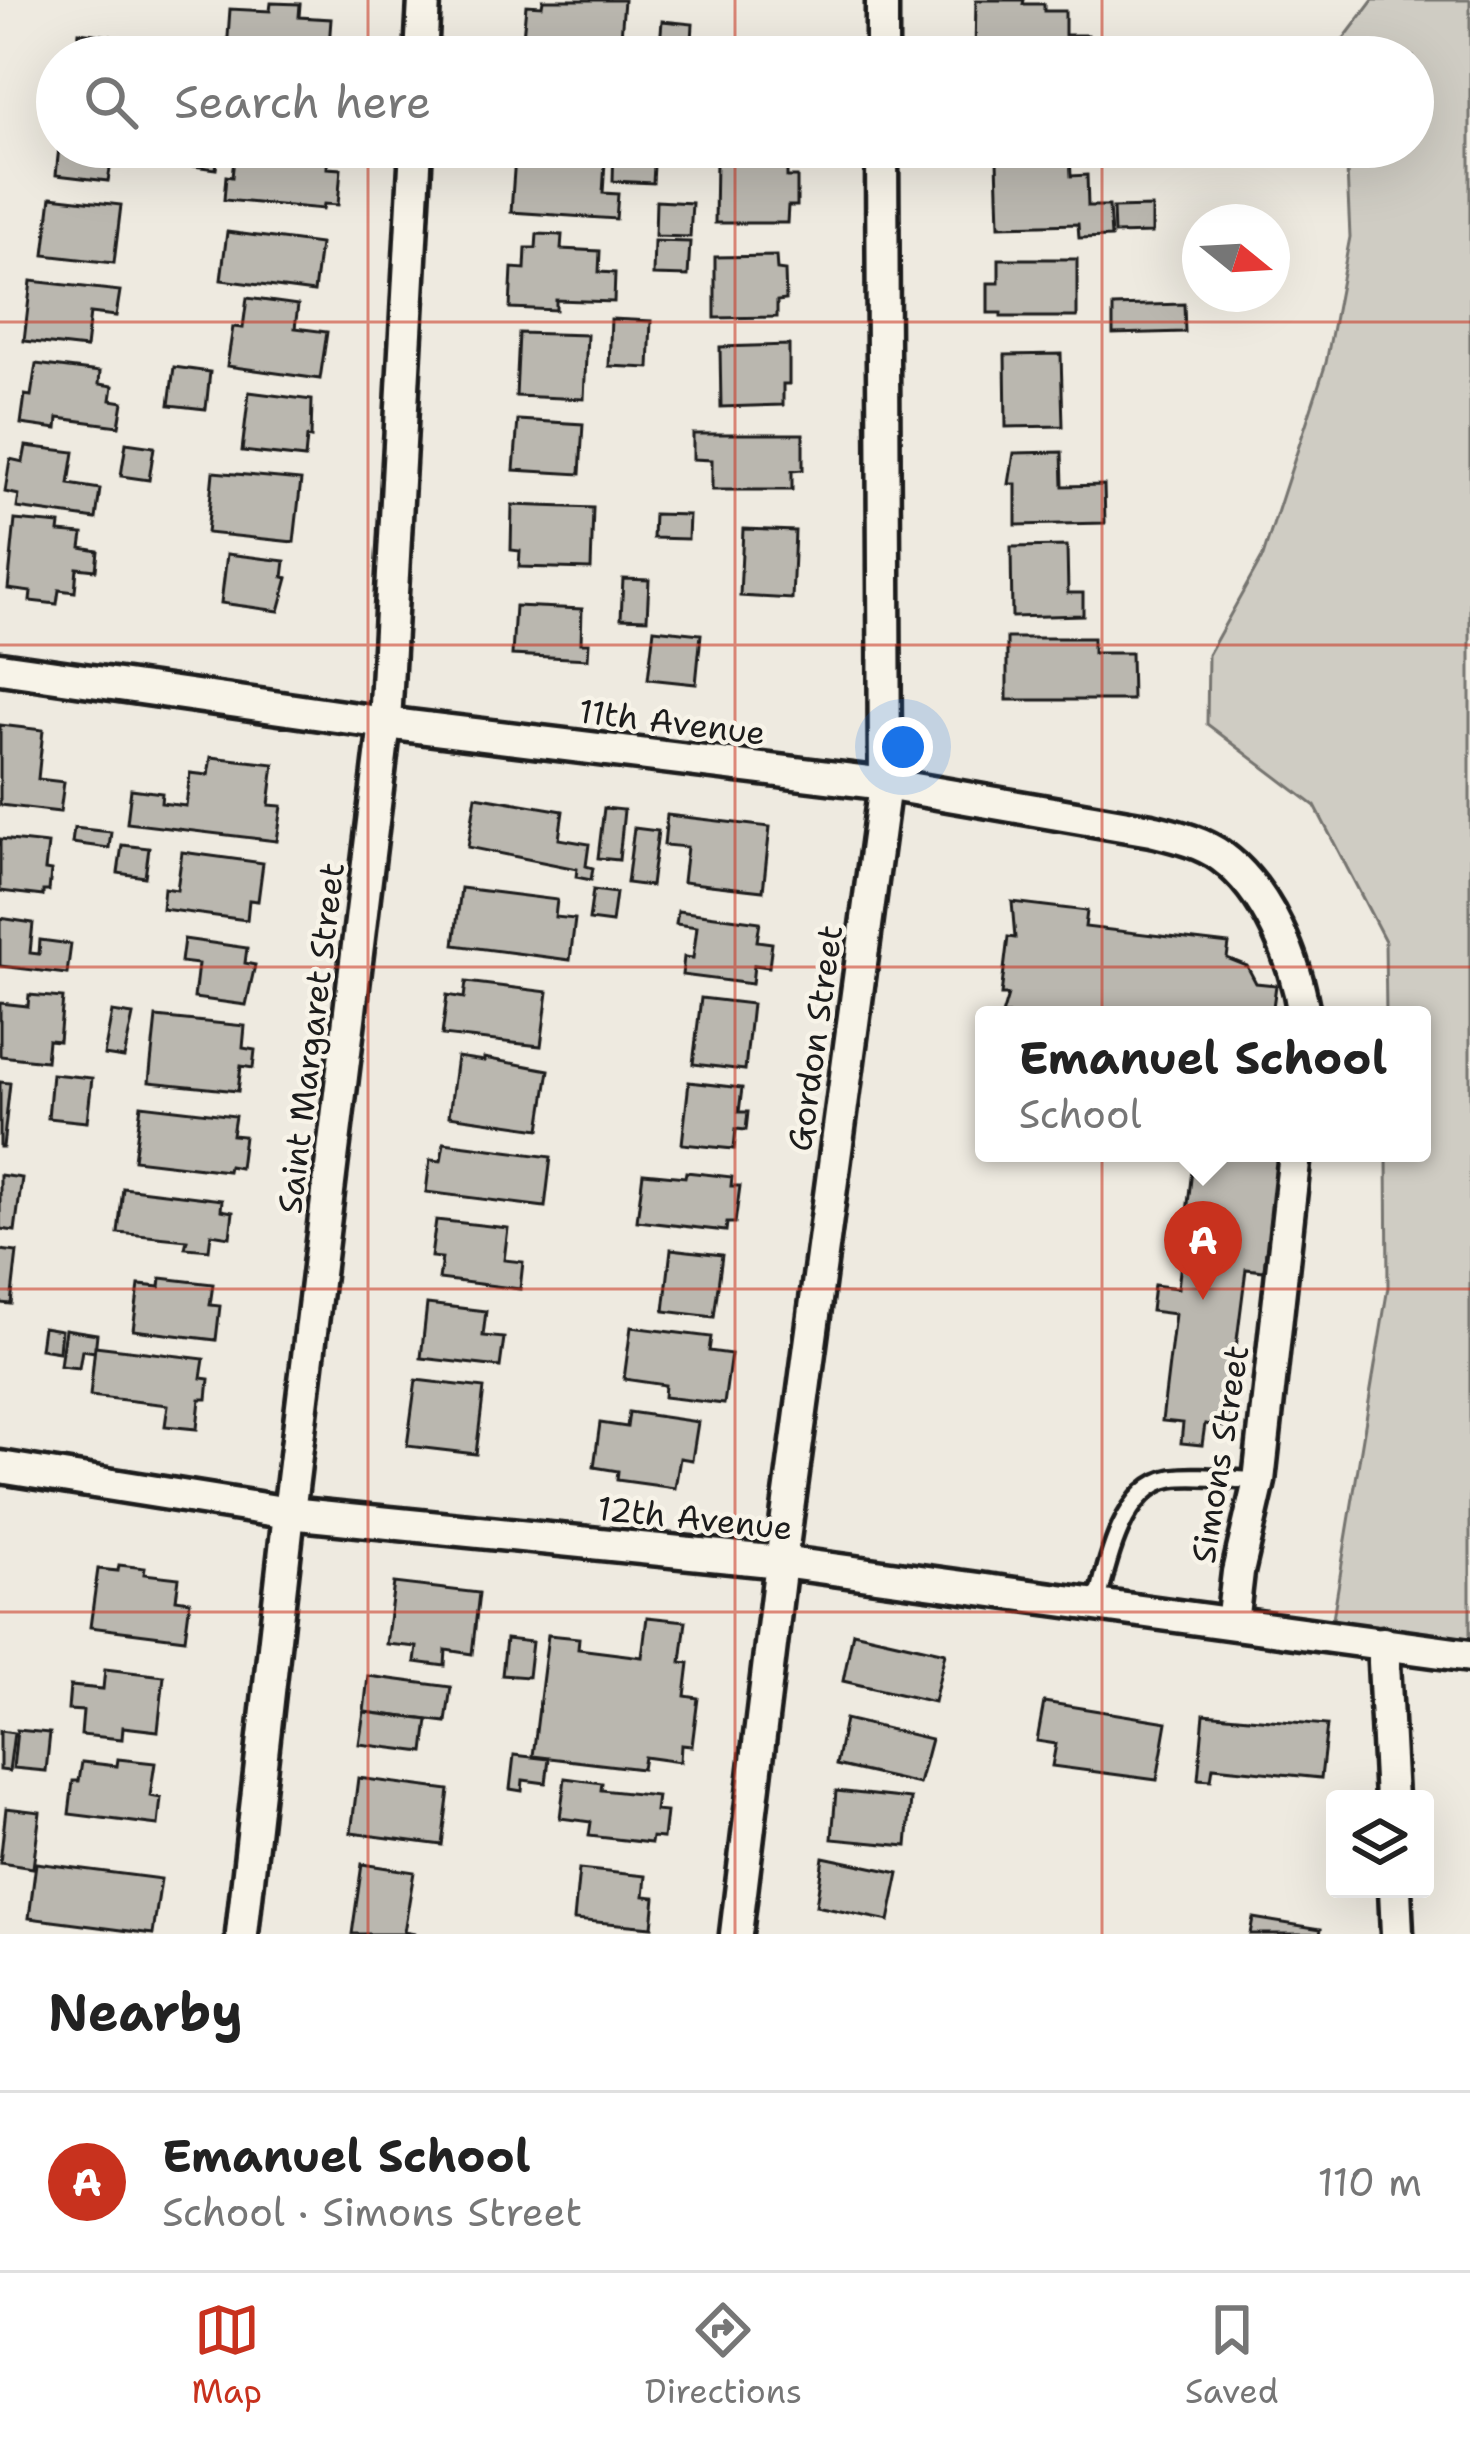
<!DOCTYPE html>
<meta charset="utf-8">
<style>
:root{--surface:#fff;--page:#f2f2f2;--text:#222;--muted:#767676;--line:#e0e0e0;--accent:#c8321e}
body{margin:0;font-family:"Shantell Sans",sans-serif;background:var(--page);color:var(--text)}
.controls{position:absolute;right:36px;bottom:36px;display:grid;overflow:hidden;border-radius:12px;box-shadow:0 12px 48px #0002}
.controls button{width:108px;height:108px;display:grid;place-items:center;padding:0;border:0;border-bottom:3px solid var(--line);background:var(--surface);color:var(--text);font:60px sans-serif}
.compass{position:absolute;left:1182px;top:204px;width:108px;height:108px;border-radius:50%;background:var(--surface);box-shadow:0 12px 48px #0002;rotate:108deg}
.you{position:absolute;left:903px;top:747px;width:42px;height:42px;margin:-30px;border:9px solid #fff;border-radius:50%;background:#1a73e8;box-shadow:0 0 0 18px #1a73e833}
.badge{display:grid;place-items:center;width:78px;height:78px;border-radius:50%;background:var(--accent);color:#fff;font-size:39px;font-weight:700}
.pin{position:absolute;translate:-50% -99px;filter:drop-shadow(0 3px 6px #0008)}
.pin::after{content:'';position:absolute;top:63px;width:42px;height:36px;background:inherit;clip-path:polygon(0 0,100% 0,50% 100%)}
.popup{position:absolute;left:975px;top:1006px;width:456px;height:156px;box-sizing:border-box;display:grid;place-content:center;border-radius:12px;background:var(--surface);filter:drop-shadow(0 3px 9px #0005);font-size:39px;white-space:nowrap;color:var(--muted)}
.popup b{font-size:45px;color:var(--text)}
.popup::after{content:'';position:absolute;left:50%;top:100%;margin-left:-24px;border:24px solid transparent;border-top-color:var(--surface)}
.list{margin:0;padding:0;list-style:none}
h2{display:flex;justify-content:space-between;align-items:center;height:156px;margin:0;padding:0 48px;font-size:51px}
h2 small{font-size:39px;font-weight:400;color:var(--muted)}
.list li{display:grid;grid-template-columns:78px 1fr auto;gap:36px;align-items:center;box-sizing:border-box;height:180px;padding:0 48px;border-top:3px solid var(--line)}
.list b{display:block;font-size:45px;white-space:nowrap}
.list p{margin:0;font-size:39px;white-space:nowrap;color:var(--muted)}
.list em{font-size:39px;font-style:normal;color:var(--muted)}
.icon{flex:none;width:66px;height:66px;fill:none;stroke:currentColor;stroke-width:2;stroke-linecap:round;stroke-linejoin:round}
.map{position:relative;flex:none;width:1470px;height:1934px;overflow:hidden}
.search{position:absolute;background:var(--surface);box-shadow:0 12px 48px #0002;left:36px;right:36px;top:36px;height:132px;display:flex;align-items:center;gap:30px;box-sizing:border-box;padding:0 42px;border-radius:66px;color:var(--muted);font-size:45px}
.sheet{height:336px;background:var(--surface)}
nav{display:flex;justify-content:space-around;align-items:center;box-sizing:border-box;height:168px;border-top:3px solid var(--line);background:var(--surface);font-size:33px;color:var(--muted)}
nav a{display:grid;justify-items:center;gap:6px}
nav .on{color:var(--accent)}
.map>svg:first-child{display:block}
</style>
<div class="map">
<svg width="1470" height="1934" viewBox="0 0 1470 1934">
<rect width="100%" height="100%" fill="#eeeae0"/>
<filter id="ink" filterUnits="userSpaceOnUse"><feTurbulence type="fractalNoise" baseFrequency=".00833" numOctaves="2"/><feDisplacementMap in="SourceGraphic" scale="24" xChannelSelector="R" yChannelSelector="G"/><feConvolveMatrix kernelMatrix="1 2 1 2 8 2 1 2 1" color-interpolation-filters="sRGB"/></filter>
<g filter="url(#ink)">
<!-- green -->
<path fill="#cfccc3" stroke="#767470" stroke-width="3" d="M1373,0H1470V1656L1330,1636L1388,1287L1387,1153H1422V1015H1386L1385,941L1315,806L1207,724L1208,655L1263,556L1326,363L1350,237L1346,147H1413V57H1343L1342,41Z"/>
<!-- building -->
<g fill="#bab7af" stroke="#1c1c1c" stroke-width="3">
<path d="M543,0H624L621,37L642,38L641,57L522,49L526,5L542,6Z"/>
<path d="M976,0H1024L1023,4H1044V11H1065V35H1088V52H975Z"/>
<path d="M271,3L300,4L299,17L331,19L329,46L323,45V57H247V53L227,51L230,9L270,11Z"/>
<path d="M662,21L693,24L691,57H659Z"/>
<path d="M79,32L110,36L108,45L131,48L130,57H76Z"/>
<path d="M59,147H123L121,164L111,163L108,181L56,175Z"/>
<path d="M195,147H219L216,169L193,166Z"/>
<path d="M246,147L328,150L327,168L341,169L338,205L324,204L323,209L224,200L226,176L232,177L234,159L245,160Z"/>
<path d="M614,147L655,148L653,183L613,181Z"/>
<path d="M515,157L605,162L603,193L618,194L616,219L511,212Z"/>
<path d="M1070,157L1071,176L1087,175L1088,206H1109L1111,237L1079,238L1078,224L999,226L997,160Z"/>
<path d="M716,159H787V177H797V206H788L787,223H715Z"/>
<path d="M51,197L121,205L114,263L44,255Z"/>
<path d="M656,201L692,203L690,237L655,236Z"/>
<path d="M1152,207V233L1114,234L1113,208Z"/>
<path d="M227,232L320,244L314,292L221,280Z"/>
<path d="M537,234L562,235L561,249L600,251L599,272L615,273L614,302L556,300V310L510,308L512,268L525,269L526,248H536Z"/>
<path d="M654,241L690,242L688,276L653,275Z"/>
<path d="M776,256L777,270L785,271L786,300L777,301V317L715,318V257Z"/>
<path d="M999,259H1077V317H1001V313H988V283H999Z"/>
<path d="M31,281L120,291L116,316L90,313L86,348L24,341Z"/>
<path d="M247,298L298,305L295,328L327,332L320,379L227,366L233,327L243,328Z"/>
<path d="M1184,304L1185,332L1113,334V306Z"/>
<path d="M611,319L651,321L649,368L609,366Z"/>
<path d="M519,333L587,335L584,399L516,396Z"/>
<path d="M789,345V384H783V405L721,407L720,347Z"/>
<path d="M1061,354L1063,426L1006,427L1005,355Z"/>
<path d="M36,364L100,372L99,384L113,386L111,400L123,402L119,426L58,418L57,429L21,424L25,395L31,396Z"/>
<path d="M174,367L210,372L206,409L169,405Z"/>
<path d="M249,392L312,400L311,438L307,437L305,458L242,451Z"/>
<path d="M518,420L583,424L580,474L514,470Z"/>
<path d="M693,434H803V470L792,471V490H712V460L693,459Z"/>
<path d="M126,443L154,447L149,480L121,476Z"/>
<path d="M26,446L74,452L69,484L100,489L96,519L17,508L19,495L5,492L10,459L23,462Z"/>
<path d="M1062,452L1063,486L1104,485L1105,523L1016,525V484H1009L1014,453Z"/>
<path d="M213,472L301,480L294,542L207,533Z"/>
<path d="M512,505L593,508L591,569L519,567L520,551L511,550Z"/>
<path d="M654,514L689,515L688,539L653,538Z"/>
<path d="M15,520L60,524L59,532L83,534L81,548L98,551L96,570L77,568L75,592L59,590L57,604L30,601L31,592L8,589Z"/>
<path d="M743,529L795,531L792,599L740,596Z"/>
<path d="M1067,546L1068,593H1083V615L1012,617L1011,547Z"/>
<path d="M227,554L285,561L283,577L288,578L279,611L221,603Z"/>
<path d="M623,579L649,580L647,619L621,618Z"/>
<path d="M515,606L582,609L581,643H589L588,659L512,655Z"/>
<path d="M654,629L701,634L696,684L648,679Z"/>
<path d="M1007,638H1093V653H1131L1132,700H1007Z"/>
<path d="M0,725L43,730L38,779L64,782L60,812L0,805Z"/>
<path d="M211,757L274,764L269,805L282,806L277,841L127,823L131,789L162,793L161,803L186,806L190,773L208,775Z"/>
<path d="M476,796L563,811L559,839L589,844L586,866L593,868L591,880L576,877L577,869L468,847Z"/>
<path d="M604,808L624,810L619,860L598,858Z"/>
<path d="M667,815L770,827L763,891L683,882L687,847L664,845Z"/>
<path d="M74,828L111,832L109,848L72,843Z"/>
<path d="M634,828L658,831L651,886L627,883Z"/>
<path d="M0,839L48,844L45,870L51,871L49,891H43V896L0,891Z"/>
<path d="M122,845L149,848L145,877L118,873Z"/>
<path d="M182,852L263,863L258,901L249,900L247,920L162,909L164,888L177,890Z"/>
<path d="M461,888L557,900L555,917L575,919L570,960L454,945Z"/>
<path d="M593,890L616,893L612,923L589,920Z"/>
<path d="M1012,902L1087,911L1085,927L1229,944L1227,958L1247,966L1256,983L1276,985L1272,1015H1002L1008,995H1001L1008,937L1015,938Z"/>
<path d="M678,911L760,922L757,941L772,943L769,967L754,965L752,984L682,975L684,957L693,958L697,927L676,924Z"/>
<path d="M0,918L33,923L30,953L39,954L40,940L71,944L67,974L0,966Z"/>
<path d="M184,939L247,948L245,963L255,965L246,1005L194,998L198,964L181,962Z"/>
<path d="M466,982L548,992L541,1046L442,1035L447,995L464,998Z"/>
<path d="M29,995L63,998L59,1041L48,1040L46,1061L0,1056V1003L28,1006Z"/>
<path d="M701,998L752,1004L745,1070L693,1064Z"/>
<path d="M112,1012L133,1015L124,1058L104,1055Z"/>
<path d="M156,1017L245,1026L243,1048L255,1050L253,1068L241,1066L238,1091L149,1082Z"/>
<path d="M457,1057L484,1061V1058L549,1070L540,1129L449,1116Z"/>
<path d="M52,1074L92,1078L87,1122L48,1118Z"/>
<path d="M0,1082L10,1083L3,1147H0Z"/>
<path d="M689,1082L742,1088L739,1112H748L746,1130L736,1129L734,1149L682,1144Z"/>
<path d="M141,1105L235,1116L232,1135L244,1136L240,1168L229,1166L228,1171L134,1160Z"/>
<path d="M444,1143L551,1157L545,1207L426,1192L430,1160L441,1161Z"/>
<path d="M1194,1153L1288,1155L1276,1252L1266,1251L1264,1271L1246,1269L1226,1427L1205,1424L1202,1445L1181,1443L1183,1423L1162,1421L1175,1314L1151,1311L1154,1285L1178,1288Z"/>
<path d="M686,1172L732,1177L731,1186H740L735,1223H727L726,1231L637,1221L643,1173L685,1177Z"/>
<path d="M0,1175L22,1178L15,1231L0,1229Z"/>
<path d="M123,1188L222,1200L221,1210L233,1212L230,1237L211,1234L209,1250L185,1248L187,1240L118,1233Z"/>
<path d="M436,1220L508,1228L504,1260L523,1262L520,1289L439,1279L442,1258L431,1257Z"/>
<path d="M671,1249L722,1255L714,1317L664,1311Z"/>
<path d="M0,1250L17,1252L11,1304L0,1303Z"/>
<path d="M161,1278L213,1284L210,1305L220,1306L216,1340L133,1330L139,1285L160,1287Z"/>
<path d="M427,1304L486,1311L483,1336L504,1338L500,1367L421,1358Z"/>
<path d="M43,1327L61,1330L59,1352L40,1349Z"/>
<path d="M631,1327L711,1337L709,1351L731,1354L724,1404L664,1397L665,1385L624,1379Z"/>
<path d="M65,1329L97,1334L95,1352L82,1350L79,1368L60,1366Z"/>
<path d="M95,1346L204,1359L201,1378L209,1379L207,1399H200L197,1429L165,1426L168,1405L90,1396Z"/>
<path d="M416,1380L484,1388L476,1454L407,1446Z"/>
<path d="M629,1412L698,1422L692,1460L680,1458L675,1488L617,1480L618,1471L594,1467L600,1423L627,1427Z"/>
<path d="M119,1565L145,1568L144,1574L179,1578L176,1599L190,1601L185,1639L90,1627L98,1569L118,1571Z"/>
<path d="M394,1583L479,1593L472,1654L446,1650L445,1666L415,1662L417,1647L386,1644Z"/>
<path d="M647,1617L686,1621L681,1662L689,1663L685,1696L698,1698L692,1746L681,1745L680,1762L644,1757L642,1769L533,1756L548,1635L579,1638L578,1649L642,1657Z"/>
<path d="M853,1632L945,1653L934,1702L843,1681Z"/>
<path d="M506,1639L532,1642L528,1677L502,1675Z"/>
<path d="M105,1669L164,1676L158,1731L123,1727L122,1739L81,1735L83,1711L68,1710L70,1686L103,1689Z"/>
<path d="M368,1676L451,1687L446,1722L364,1712Z"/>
<path d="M1044,1702L1167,1722L1157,1780L1052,1766L1056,1744L1037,1741Z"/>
<path d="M364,1712L428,1720L424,1752L359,1744Z"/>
<path d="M1204,1714L1327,1725L1321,1778L1213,1767L1211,1780L1198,1779Z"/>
<path d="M845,1719L931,1739L919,1784L836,1765Z"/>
<path d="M17,1730L50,1733L46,1771L13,1768Z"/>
<path d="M0,1731L14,1733L9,1771L0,1770Z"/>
<path d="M514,1755L549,1759L546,1783L523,1780L522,1791L510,1789Z"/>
<path d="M118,1759L155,1763L150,1796L161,1798L158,1825L69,1814L73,1781H79L82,1762L117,1766Z"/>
<path d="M358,1778L449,1790L442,1845L351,1833Z"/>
<path d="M565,1778L602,1783L601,1790L657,1796L655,1811L666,1812L663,1838L652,1837L651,1843L589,1836L591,1822L560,1818Z"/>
<path d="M836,1791L911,1799L907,1846L832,1839Z"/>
<path d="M6,1808L40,1812L33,1868L0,1863Z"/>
<path d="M823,1857L899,1873L889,1921L816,1906Z"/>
<path d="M36,1863L161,1879L153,1934L29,1918Z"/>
<path d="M362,1864L414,1872L404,1932L415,1934H352Z"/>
<path d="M579,1869L646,1876L644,1896L655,1897L652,1927L574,1920Z"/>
<path d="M1253,1918L1321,1929L1320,1934H1250Z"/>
</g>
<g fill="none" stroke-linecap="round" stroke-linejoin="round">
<!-- lane casing -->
<g stroke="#1c1c1c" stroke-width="24">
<path id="lane" d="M1097,1605C1106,1565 1123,1486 1172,1478C1199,1474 1232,1480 1259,1481"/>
</g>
<!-- street casing -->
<g stroke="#1c1c1c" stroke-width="39">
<g id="street">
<path d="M882,0V57"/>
<path d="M421,57L424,0"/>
<path d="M0,668L385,723L885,784L1151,830C1175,836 1202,842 1222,857C1268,891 1296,961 1304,1015"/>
<path d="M0,1467L289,1513L781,1562L1470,1656"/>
<path d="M1232,1623L1238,1572L1259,1481L1295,1153"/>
<path d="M1383,1643L1391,1799"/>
<path d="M1395,1889L1397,1934"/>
<path d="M242,1934L289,1513L385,723L416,147"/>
<path d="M736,1934L781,1562L885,784L882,147"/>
</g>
</g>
<!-- lane -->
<use href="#lane" stroke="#f7f3e8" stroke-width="15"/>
<!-- street -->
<use href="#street" stroke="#f7f3e8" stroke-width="30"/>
</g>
</g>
<!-- grid -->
<path fill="none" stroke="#c8321e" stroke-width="3" stroke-opacity="0.55" d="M368,0V57M735,0V57M1102,0V57M368,147V1934M735,147V1934M1102,147V1934M0,322H1470M0,645H1470M0,967H1470M0,1289H1470M0,1612H1470"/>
<g text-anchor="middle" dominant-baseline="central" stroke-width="9" stroke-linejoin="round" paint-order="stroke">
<!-- street labels -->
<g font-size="33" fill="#1c1c1c" stroke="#f7f3e8">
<text transform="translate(672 722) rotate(7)">11th Avenue</text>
<text transform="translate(311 1038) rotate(-83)">Saint Margaret Street</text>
<text transform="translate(815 1038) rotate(-82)">Gordon Street</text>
<text transform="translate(1220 1454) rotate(-81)">Simons Street</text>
<text transform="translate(695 1518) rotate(6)">12th Avenue</text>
</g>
</g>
</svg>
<div class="controls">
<button><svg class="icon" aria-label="layers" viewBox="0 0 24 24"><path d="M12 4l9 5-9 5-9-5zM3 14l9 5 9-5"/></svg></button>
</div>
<svg class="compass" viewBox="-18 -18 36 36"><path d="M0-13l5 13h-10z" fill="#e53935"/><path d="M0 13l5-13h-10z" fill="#767676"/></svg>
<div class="you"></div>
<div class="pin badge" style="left:1203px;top:1300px">A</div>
<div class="popup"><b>Emanuel School</b>School</div>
<div class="search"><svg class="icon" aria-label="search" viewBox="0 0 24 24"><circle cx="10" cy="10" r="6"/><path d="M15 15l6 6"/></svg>Search here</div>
</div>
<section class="sheet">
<h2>Nearby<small></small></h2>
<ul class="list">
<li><span class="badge">A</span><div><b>Emanuel School</b><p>School · Simons Street</p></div><em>110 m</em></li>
</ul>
</section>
<nav>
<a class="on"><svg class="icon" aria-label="map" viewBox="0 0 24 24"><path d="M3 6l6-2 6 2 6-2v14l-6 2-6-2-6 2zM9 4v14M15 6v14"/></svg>Map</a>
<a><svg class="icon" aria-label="directions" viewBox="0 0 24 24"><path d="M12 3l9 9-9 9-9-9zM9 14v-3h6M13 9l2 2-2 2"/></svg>Directions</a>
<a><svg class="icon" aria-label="saved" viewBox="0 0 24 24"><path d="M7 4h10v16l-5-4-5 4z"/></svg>Saved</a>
</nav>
